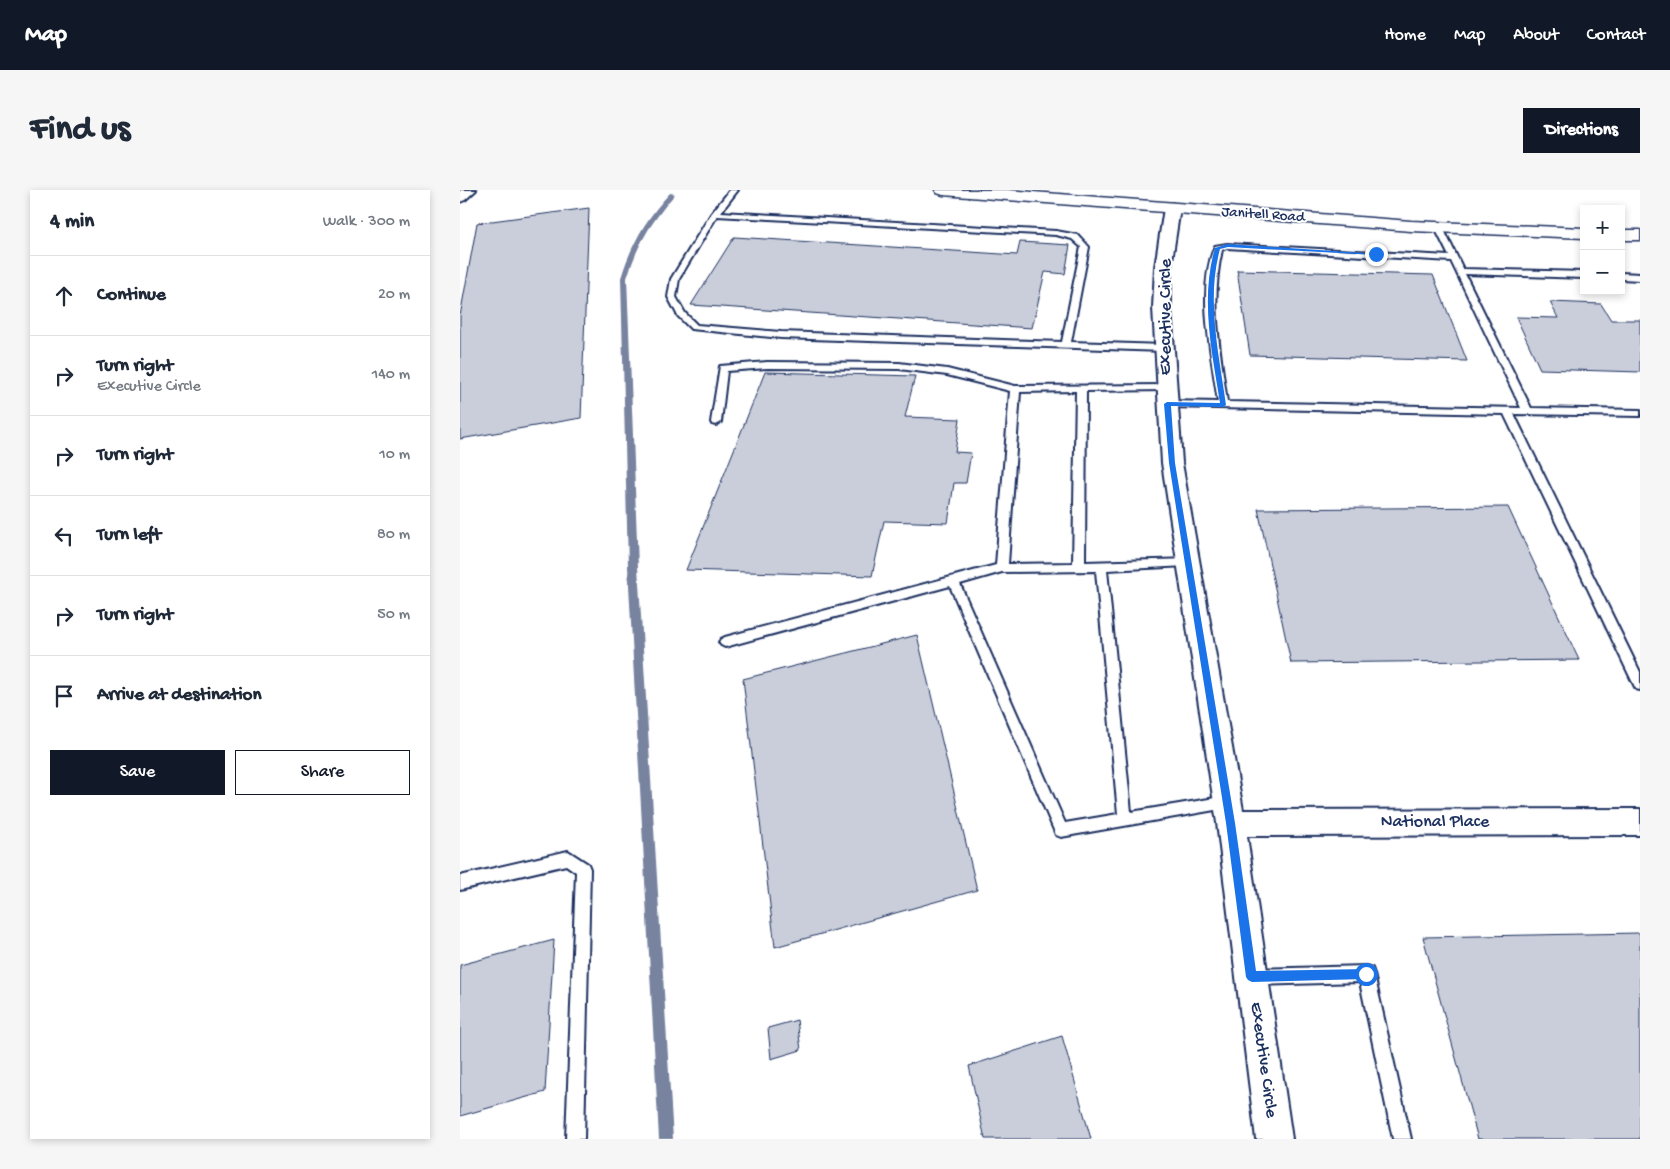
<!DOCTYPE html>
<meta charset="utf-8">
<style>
:root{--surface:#fff;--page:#f6f6f7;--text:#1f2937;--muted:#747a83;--line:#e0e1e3;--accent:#111827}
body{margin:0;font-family:"Gochi Hand",sans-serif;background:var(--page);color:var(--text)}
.controls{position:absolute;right:15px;top:15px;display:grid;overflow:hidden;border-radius:0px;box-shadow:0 2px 8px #0003}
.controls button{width:45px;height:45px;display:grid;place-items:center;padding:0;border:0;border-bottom:1px solid var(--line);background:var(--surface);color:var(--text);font:25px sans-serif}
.stop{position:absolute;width:15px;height:15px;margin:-11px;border:4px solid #1a73e8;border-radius:50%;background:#fff}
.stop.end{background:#1a73e8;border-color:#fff;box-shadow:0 1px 5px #0008}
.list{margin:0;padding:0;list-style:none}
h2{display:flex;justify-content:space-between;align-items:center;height:65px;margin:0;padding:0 20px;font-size:21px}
h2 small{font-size:16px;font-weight:400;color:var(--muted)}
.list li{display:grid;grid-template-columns:32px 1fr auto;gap:15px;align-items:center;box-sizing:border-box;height:80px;padding:0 20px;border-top:1px solid var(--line)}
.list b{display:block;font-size:19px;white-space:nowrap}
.list p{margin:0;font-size:16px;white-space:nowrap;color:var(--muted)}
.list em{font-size:16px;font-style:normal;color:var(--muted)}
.actions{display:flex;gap:10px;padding:15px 20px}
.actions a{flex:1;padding:11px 0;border:1px solid var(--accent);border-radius:0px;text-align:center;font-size:18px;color:var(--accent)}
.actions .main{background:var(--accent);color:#fff}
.icon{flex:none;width:28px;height:28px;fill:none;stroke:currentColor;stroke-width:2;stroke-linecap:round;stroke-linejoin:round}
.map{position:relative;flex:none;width:1180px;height:949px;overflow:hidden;border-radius:0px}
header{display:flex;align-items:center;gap:30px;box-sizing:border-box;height:70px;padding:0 25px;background:var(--accent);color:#fff}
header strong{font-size:24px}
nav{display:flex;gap:28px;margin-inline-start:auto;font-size:18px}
.intro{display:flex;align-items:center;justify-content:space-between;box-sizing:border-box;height:120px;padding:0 30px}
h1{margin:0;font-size:35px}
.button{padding:12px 22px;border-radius:0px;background:var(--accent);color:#fff;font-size:18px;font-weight:700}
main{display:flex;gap:30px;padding:0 30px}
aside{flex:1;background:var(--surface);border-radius:0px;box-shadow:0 2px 8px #0003}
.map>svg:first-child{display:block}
</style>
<header>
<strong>Map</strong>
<nav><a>Home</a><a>Map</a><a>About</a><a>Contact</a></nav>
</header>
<div class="intro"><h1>Find us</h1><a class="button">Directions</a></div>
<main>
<aside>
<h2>4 min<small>Walk · 300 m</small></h2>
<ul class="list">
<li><svg class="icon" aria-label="ahead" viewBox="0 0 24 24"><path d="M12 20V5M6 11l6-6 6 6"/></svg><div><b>Continue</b></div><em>20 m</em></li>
<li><svg class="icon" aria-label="right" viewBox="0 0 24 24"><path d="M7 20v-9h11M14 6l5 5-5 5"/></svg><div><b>Turn right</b><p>Executive Circle</p></div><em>140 m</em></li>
<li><svg class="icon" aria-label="right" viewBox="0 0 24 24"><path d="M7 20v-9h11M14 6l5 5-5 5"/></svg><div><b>Turn right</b></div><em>10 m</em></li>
<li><svg class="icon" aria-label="left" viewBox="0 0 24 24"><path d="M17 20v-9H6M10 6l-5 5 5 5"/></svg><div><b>Turn left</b></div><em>80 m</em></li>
<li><svg class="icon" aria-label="right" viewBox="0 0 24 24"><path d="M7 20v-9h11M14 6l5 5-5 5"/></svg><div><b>Turn right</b></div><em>50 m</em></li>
<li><svg class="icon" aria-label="arrive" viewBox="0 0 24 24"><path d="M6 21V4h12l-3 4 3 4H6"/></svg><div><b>Arrive at destination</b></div></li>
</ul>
<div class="actions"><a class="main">Save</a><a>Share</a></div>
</aside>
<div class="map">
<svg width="1180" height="949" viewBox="0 0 1180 949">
<rect width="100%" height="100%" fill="#fff"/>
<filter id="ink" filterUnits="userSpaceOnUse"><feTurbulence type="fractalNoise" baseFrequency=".02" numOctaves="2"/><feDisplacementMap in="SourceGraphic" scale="10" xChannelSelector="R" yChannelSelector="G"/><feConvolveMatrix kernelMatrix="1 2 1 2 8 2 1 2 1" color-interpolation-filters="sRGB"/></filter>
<g filter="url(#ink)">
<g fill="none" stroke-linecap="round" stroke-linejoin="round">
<!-- stream -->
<path fill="#77839f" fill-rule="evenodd" d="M210,3L215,4C191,33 179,51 167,88L178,377L213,949H199L168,377L161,88C171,55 186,28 210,3Z"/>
</g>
<!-- building -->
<g fill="#caceda" stroke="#1b2f5e">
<path d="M129,18L121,228L0,249V126L17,33Z"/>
<path d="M274,47L557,65L560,52L610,55L605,84L585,82L572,138L231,115Z"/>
<path d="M777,80L973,85L1007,171L790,165Z"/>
<path d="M1090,112L1141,114L1151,130H1180V182L1080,179L1056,127L1098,128Z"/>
<path d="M305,182L455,186L445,227L500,229L495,262L511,263L506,293H494L488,333L424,331L412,386L226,380Z"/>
<path d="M1048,317L1119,470L831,473L798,319Z"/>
<path d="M457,445L517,700L315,757L283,489Z"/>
<path d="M1180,743V949H1018L963,747Z"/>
<path d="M94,750L85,902L0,926V775Z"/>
<path d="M337,830L341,860L311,869L308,838Z"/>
<path d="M602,846L631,949H525L509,876Z"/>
</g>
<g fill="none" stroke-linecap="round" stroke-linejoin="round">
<!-- lane casing -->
<g stroke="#1b2f5e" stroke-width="4">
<g id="lane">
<path d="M270,0H278L261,22L596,41L618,45L629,57L611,152L704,155L709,158L704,161L321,148L231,139L218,126L208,107L211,89L251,24ZM257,26L596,45L612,49L621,57L602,152L321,142L237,135L225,123L216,107L219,89Z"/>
<path d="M976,36L983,38L1003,79L1124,82V88L1005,84L1071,218L1180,220V226L1054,224L1180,482V500L1176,499L1174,495L1044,224L707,217L702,214L707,211L758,212C752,168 736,97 755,56L767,54L989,66L975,38ZM767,58L991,71L1061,218L767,212C760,161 750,111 762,60Z"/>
<path d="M1161,83L1180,84V90L1161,89Z"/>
<path d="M307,172L439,173L487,179L555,196L709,195L711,197L706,200L626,201L625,372L731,369L733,372L727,376L647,380L671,622L767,606L772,607L774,612L772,617L601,647L596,645L490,396L265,457L261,455L259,452L261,449L265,447L536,375L550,201L487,185L439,179L307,178L267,181L261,232L256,235L252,234L251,232L260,176ZM616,201L613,373L548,374L560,202ZM636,381L658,624L605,633L500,394L542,382Z"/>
<path d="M108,661L128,674L130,679L124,949H106L116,682L106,675L0,700V686Z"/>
<path d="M906,776L912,778L914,784L951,949H933L900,792L791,795L785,793L783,787L785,781L791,779Z"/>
</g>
</g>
<!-- street casing -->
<g stroke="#1b2f5e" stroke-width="4">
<g id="street">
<path d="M0,0H16L5,10L0,12Z"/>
<path d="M712,13L717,15L720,18L711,77V118L722,273L783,620L1180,619V645L787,646L832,949H796L757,633L702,273L693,118L695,77L704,18L707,15Z"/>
</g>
</g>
<!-- secondary casing -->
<g stroke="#1b2f5e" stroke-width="3">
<g id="secondary">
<path d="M475,0H548L951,31L1124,38V48L951,41L483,5L477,3Z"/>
<rect x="1161" y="40" width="19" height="10"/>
</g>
</g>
<!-- lane -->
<use href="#lane" fill="#fff" fill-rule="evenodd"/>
<!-- street -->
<use href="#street" fill="#fff" fill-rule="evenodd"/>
<!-- secondary -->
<use href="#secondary" fill="#fff" fill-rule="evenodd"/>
</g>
</g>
<!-- route -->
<path fill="#1a73e8" d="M768,54L918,64L916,65L768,57L760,59C746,110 759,164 766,215L763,217L711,216L715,273L775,633L796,781L906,779L910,781L911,784L910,788L906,789L792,792L788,790L786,787L766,633L709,273L704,214L707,212L760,213C752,162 740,109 755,58Z"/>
<g text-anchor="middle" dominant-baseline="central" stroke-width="4" stroke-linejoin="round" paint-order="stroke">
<!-- far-street labels -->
<g font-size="15" fill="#1b2f5e" stroke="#fff">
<text transform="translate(803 25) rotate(4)">Janitell Road</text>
</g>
<!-- street labels -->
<g font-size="18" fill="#1b2f5e" stroke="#fff">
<text transform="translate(706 127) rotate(-90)">Executive Circle</text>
<text x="975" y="632">National Place</text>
<text transform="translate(803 870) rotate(82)">Executive Circle</text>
</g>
</g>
</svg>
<div class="controls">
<button>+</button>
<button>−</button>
</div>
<div class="stop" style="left:906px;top:784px"></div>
<div class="stop end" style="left:916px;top:64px"></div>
</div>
</main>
